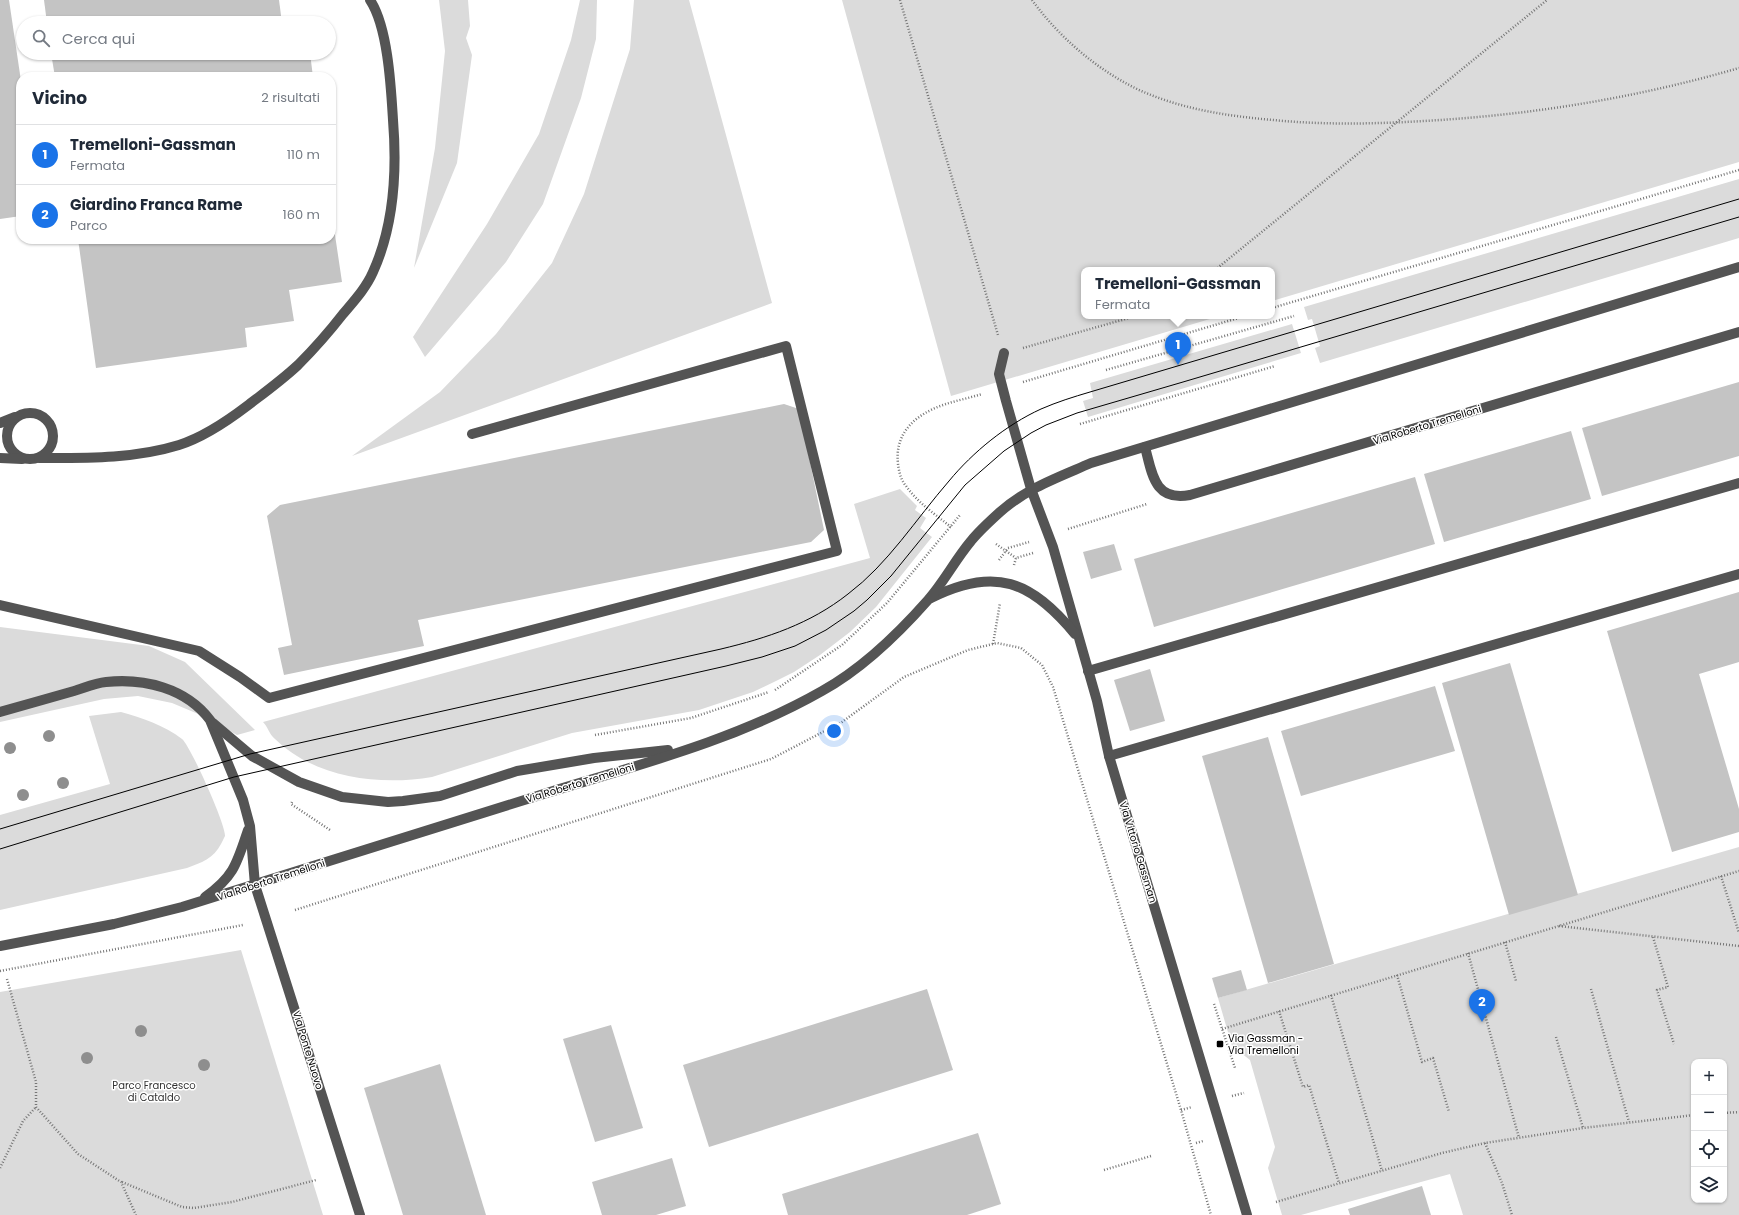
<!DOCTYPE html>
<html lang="it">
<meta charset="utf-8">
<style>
:root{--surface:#fff;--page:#f2f2f3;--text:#1f2937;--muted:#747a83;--line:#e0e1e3;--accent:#1a73e8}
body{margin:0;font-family:Poppins,sans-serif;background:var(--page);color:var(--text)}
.controls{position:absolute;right:12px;bottom:12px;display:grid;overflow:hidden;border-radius:8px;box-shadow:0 1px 3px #0004}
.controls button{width:36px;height:36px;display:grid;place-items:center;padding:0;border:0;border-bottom:1px solid var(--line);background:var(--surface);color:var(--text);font:20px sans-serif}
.you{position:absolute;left:834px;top:731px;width:14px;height:14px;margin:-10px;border:3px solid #fff;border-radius:50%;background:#1a73e8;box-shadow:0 0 0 6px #1a73e833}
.badge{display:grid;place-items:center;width:26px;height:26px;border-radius:50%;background:var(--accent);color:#fff;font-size:13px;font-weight:700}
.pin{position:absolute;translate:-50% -33px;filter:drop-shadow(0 1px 2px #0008)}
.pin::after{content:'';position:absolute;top:21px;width:14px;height:12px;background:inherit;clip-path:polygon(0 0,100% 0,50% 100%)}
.popup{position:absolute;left:1081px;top:267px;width:194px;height:52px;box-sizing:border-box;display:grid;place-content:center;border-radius:8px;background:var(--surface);filter:drop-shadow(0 1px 3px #0005);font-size:13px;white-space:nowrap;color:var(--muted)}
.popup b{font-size:15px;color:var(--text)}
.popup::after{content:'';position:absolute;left:50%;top:100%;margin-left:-8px;border:8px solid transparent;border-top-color:var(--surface)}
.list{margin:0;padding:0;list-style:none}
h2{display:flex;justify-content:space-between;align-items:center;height:52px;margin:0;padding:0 16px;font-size:17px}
h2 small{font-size:13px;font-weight:400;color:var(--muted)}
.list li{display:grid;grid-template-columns:26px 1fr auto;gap:12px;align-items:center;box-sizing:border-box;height:60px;padding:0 16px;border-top:1px solid var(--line)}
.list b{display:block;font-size:15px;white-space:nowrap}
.list p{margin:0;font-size:13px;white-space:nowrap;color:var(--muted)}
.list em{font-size:13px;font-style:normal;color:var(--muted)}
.icon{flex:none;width:22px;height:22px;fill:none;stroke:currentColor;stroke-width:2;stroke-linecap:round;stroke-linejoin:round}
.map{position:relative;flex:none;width:1739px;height:1215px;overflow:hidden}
.search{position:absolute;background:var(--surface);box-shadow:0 1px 3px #0004;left:16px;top:16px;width:320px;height:44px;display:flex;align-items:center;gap:10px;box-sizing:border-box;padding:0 14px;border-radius:22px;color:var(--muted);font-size:15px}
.panel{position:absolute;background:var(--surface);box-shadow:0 1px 3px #0004;left:16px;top:72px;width:320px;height:172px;border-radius:16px}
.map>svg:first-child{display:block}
</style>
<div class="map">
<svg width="1739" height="1215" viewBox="0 0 1739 1215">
<rect width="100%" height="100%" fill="#fff"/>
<!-- green -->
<g fill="#dbdbdb" fill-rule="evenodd">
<path d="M439,0H468L470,26L466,38L472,55L457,163L414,268L435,148L445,51Z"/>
<path d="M580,0H597L596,39L581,98L543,204L506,262L425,357L413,337L487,224L539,134L571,40Z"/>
<path d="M634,0H689L772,303L352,456L440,392L496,334L552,263L584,194L630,49Z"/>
<path d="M842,0H1739V162L1272,301V270H1084V316H1220L951,396Z"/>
<path d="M1739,179V238L1320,363L1315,348L1320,346L1312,319L1308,320L1304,307Z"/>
<path d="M1292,324L1301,353L1088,417L1083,401L1093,398L1090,383Z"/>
<path d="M900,489L917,506L915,510L926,518L920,528L932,537L876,607L850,632L820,655L794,672L776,681L753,692L699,710L572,733L432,777C379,786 315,778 275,739C269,734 268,727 263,722L870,558L854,504Z"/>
<path d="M0,627L149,646L185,662L255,730L237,735L203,716L172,703L138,696L104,699L0,722Z"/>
<path d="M121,712C142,718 164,725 182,739C190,745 226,825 225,836C224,838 222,842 221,844C214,858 201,863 187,868L0,910V815L110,784L89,716Z"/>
<path d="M1739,847V1215H1463L1450,1174L1301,1215H1282L1268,1168L1275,1147L1250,1060L1232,1046L1218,998ZM1694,1062H1724V1200H1694Z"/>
<path d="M241,950L323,1215H0V992Z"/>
</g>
<!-- building -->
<g fill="#c4c4c4">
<path d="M0,0H9L21,81V216L0,219Z"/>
<path d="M44,0H279L282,23H47Z"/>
<path d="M51,53H310L313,77H55Z"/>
<path d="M331,208L342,282L289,290L294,321L245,328L247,347L96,368L78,239H331Z"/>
<path d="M1739,382V456L1602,496L1582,428Z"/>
<path d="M784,404L799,409L824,530L811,542L418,620L424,646L284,675L278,648L292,645L267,516L280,505Z"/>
<path d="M1571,431L1591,499L1444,542L1424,474Z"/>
<path d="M1415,477L1435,544L1154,627L1134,559Z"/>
<path d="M1114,544L1122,570L1091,579L1083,552Z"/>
<path d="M1739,592V662L1699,674L1739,809V832L1672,852L1607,631Z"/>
<path d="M1510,663L1578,895L1509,915L1442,683Z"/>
<path d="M1150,669L1165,721L1130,731L1114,680Z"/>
<path d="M1435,686L1455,751L1301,796L1281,731Z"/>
<path d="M1268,737L1334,964L1268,983L1202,756Z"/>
<path d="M1241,970L1247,990L1218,998L1212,978Z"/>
<path d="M927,989L953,1070L709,1147L683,1065Z"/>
<path d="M611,1025L643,1128L595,1142L563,1039Z"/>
<path d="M440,1064L486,1215H403L364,1088Z"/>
<path d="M978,1133L1001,1204L967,1215H788L782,1194Z"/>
<path d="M672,1158L686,1206L656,1215H602L592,1182Z"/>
<path d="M1422,1186L1431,1215H1350L1348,1209Z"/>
</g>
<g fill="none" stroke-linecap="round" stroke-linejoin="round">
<!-- path -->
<g stroke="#767676" stroke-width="2.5" stroke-dasharray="1 2" stroke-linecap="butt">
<path d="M900,0L998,335"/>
<path d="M1032,0C1059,37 1096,69 1137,89C1180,109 1227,116 1273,120C1323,125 1373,124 1424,121C1531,115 1636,98 1739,68"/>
<path d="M1215,270L1547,0"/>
<path d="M1272,308L1739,170"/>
<path d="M1023,348L1136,316"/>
<path d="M1106,370L1294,316"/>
<path d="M1023,382L1245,316"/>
<path d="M1080,424L1275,366"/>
<path d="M951,527C936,515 918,503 906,486C901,480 899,472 898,464C895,438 909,420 933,409C948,402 966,399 982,394"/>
<path d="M1068,529L1147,504"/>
<path d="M996,544L1016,558"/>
<path d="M999,560L1008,548L1029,542"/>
<path d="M1014,565L1016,558L1033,553"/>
<path d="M993,644L1000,603"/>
<path d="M775,690L842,645L887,603L960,515"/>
<path d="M595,735L691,718L769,692"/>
<path d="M292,802L291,804L330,830"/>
<path d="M1721,876L1739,933"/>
<path d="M295,910L771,759L842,722L904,677L968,650L997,643L1021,648L1042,665L1053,687L1181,1110L1211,1215"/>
<path d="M1559,926L1739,946"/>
<path d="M1653,937L1668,987L1657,990L1674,1044"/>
<path d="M1505,942L1516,981"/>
<path d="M1468,953L1519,1138"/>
<path d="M0,971L243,925"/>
<path d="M1397,975L1422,1062L1433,1058L1449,1112"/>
<path d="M7,979L36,1082V1107L78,1154L121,1182L136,1215"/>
<path d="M1591,989L1629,1122"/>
<path d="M1331,995L1382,1171"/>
<path d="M1214,1004L1235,1068"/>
<path d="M1279,1011L1303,1087L1309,1085L1339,1183"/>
<path d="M1222,1029L1739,871"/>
<path d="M1556,1037L1583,1128"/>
<path d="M1232,1096L1244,1093"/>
<path d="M1181,1110L1192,1107"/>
<path d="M1724,1113L1739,1112"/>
<path d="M1196,1143L1203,1141"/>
<path d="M1485,1143L1502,1183L1512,1215"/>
<path d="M0,1168L23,1121L36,1107"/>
<path d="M1104,1170L1151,1156"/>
<path d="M122,1182L182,1207L194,1208L232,1202L316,1180"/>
<path d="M1276,1202L1442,1153L1485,1143L1583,1128L1694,1115"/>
</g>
<!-- minor -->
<g stroke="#545454" stroke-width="10">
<path d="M1004,353L999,374L1006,401L1031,489L1053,547L1097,701L1109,756L1247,1215"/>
<circle cx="30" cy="436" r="23"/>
<path d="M0,423L15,417"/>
<path d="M1145,447C1152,473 1154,502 1190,495L1739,332"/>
<path d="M0,458L22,459"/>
<path d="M39,458C85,458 134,459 179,445C204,437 226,422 247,406C264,393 282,380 298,365C314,349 329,332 343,314C354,301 366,288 373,272C394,226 397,170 393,120C391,87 388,27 370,0"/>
<path d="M931,598C995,566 1031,581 1075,634"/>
<path d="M0,605L199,651L240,677L269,698L837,551L786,346L472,434"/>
<path d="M1088,671L1739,483"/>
<path d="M0,712C25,705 49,698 74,691C84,688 95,683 106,682C144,678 186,688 210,720L243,800L250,826L255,885L360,1215"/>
<path d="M213,723L252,756L299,782L342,797L388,802L403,801L440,796L517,771L594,758L668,750"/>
<path d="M1109,756L1739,574"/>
<path d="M205,897C234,877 237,863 248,830"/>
<path d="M0,946L114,924L182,907C305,869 427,830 550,792C642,764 738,739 822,691C862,669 898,634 928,600C944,582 955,560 971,541C979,531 990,521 1000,512C1027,488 1059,477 1091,463L1739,267"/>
</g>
<!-- tram -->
<g stroke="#000" stroke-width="1">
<path d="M0,829L250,754L721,649C767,638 810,624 848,594C888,564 916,519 949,481C973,452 1006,425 1041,409C1057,402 1073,397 1090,392L1739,199"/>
<path d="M0,849L234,777L726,666L762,657L795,646L826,630L854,611L867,600L891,576L965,485L1004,451L1031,433L1046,425L1077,413L1183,382L1739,217"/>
</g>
</g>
<!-- trees -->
<g fill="#8e8e8e">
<circle cx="49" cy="736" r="6"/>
<circle cx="10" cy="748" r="6"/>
<circle cx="63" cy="783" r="6"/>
<circle cx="23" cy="795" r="6"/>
<circle cx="141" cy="1031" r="6"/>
<circle cx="87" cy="1058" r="6"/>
<circle cx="204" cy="1065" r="6"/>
</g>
<!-- markers -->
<rect fill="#000" stroke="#fff" stroke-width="1.5" x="1216" y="1040" width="8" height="8" rx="2"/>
<g text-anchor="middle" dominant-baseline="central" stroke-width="3" stroke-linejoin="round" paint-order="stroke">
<!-- street labels -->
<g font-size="10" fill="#000" stroke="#fff">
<text transform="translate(1427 425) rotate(-17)">Via Roberto Tremelloni</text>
<text transform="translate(580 783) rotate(-17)">Via Roberto Tremelloni</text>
<text transform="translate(1138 852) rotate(73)">Via Vittorio Gassman</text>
<text transform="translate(271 880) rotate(-18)">Via Roberto Tremelloni</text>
<text transform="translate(308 1050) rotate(73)">Via Ponte Nuovo</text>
</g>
<!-- poi labels -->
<g font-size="10" fill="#000" stroke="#fff" text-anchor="start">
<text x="1228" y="1038">Via Gassman -<tspan x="1228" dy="12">Via Tremelloni</tspan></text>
</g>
<!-- park labels -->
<g font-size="10" fill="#323232" stroke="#fff">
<text x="154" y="1085">Parco Francesco<tspan x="154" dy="12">di Cataldo</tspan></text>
</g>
</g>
</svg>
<div class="controls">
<button>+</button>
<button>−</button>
<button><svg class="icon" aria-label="locate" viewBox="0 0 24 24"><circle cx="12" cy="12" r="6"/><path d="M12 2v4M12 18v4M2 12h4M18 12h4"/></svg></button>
<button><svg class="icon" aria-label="layers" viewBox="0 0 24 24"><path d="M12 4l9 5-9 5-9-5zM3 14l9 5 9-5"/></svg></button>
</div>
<div class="you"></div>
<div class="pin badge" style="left:1178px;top:365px">1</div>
<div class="popup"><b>Tremelloni-Gassman</b>Fermata</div>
<div class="pin badge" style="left:1482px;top:1022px">2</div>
<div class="search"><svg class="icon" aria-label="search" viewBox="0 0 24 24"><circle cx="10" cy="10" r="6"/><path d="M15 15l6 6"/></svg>Cerca qui</div>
<section class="panel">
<h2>Vicino<small>2 risultati</small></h2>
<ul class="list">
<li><span class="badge">1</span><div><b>Tremelloni-Gassman</b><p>Fermata</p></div><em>110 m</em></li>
<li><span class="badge">2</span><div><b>Giardino Franca Rame</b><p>Parco</p></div><em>160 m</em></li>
</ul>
</section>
</div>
